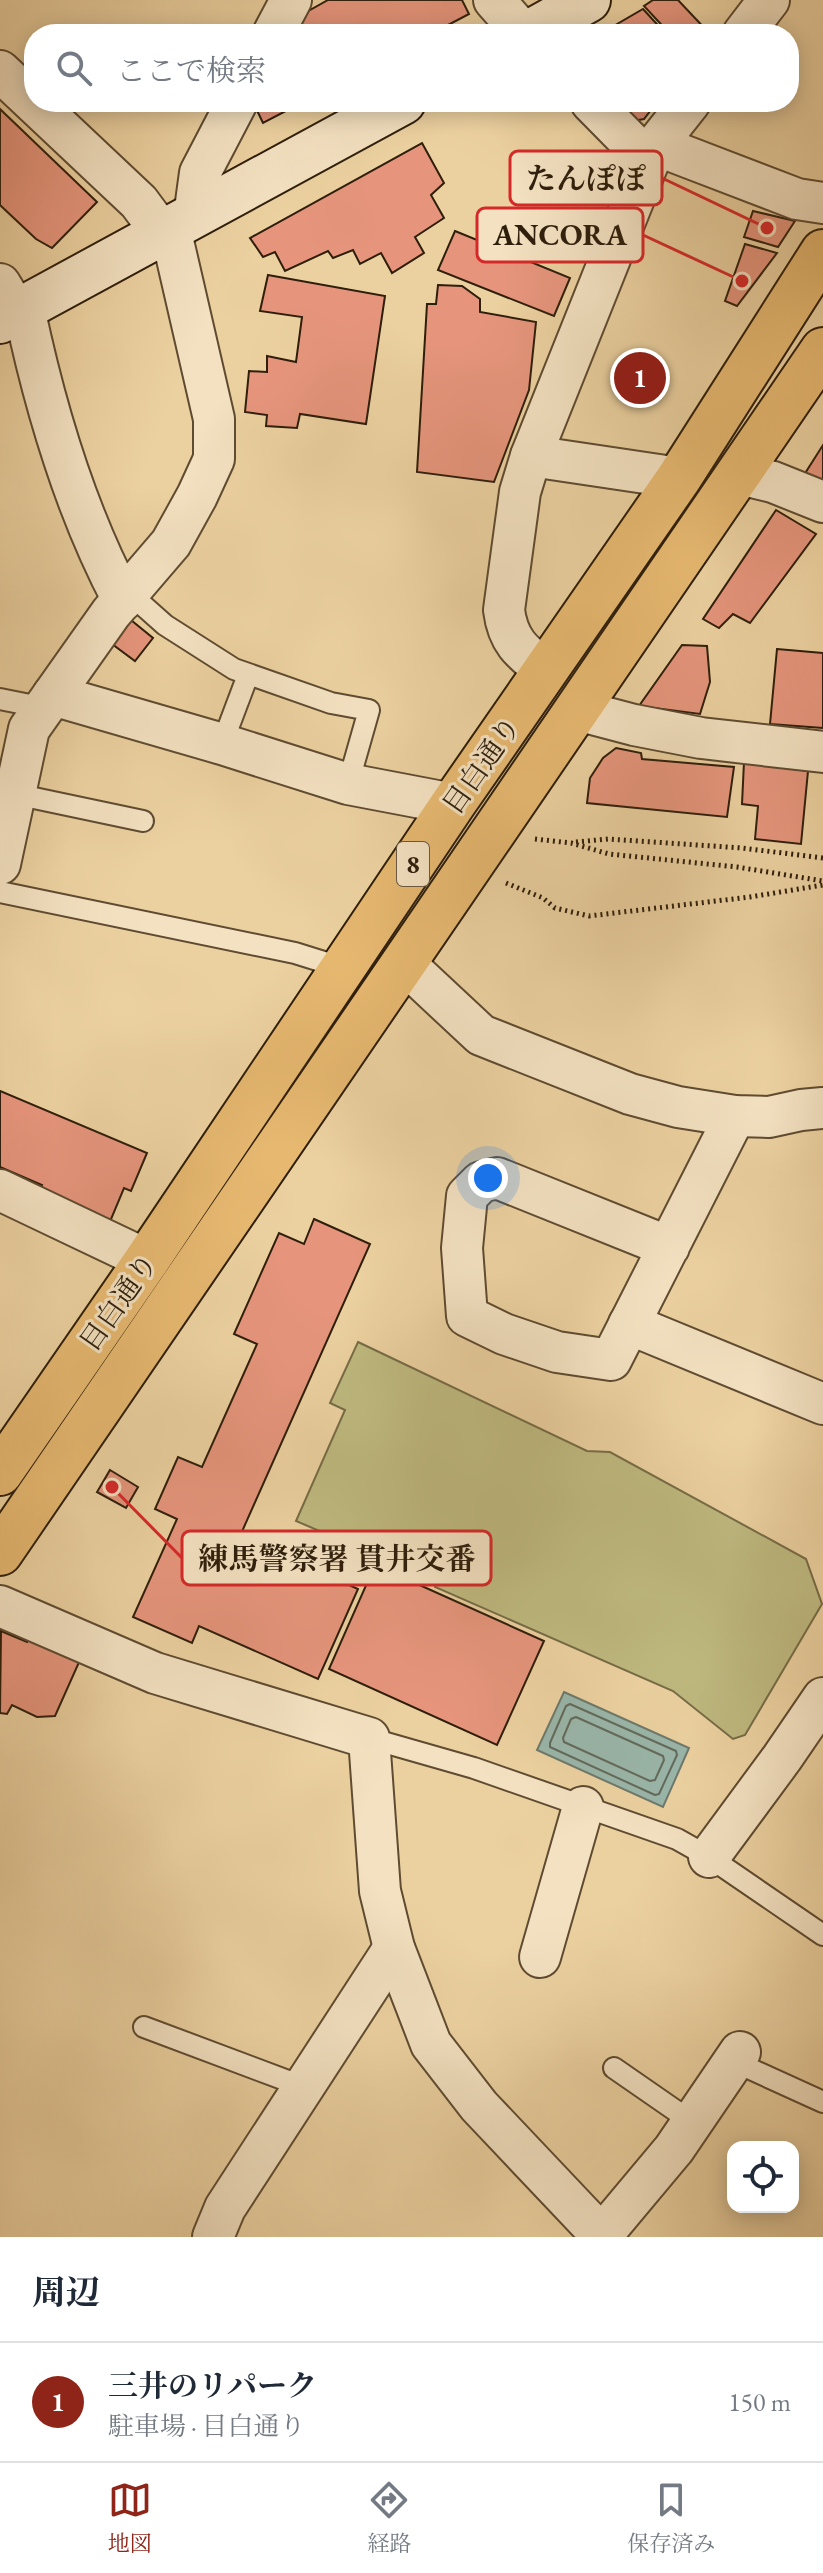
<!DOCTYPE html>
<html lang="ja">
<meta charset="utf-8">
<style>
:root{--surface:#fff;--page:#f6f6f7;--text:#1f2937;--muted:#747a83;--line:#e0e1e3;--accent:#8f2418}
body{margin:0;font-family:"EB Garamond","Noto Serif JP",serif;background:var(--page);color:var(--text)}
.controls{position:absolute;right:24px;bottom:24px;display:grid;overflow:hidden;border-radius:16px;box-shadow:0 4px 20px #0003}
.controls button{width:72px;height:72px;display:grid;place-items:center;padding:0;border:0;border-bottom:2px solid var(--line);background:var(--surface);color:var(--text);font:40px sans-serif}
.you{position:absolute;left:488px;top:1178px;width:28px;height:28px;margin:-20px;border:6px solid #fff;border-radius:50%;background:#1a73e8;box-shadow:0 0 0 12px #1a73e833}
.badge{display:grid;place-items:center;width:52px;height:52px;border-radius:50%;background:var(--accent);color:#fff;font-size:26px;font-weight:700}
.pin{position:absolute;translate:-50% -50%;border:4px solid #fff;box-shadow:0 2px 8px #0006}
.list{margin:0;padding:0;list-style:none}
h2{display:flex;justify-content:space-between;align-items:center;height:104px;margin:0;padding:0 32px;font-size:34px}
h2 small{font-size:26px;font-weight:400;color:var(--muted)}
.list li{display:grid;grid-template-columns:52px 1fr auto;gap:24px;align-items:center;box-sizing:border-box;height:120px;padding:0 32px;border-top:2px solid var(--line)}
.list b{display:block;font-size:30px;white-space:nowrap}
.list p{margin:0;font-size:26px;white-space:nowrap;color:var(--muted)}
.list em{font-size:26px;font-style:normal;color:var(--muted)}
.icon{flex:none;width:44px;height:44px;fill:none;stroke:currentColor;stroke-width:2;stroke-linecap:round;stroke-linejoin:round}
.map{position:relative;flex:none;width:823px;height:2237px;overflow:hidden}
.search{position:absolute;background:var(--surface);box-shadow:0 4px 20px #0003;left:24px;right:24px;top:24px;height:88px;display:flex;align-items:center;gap:20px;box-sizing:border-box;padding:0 28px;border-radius:32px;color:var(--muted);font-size:30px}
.sheet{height:224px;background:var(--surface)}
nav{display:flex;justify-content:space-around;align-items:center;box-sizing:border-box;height:112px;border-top:2px solid var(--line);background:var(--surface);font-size:22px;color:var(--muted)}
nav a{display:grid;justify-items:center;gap:4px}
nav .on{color:var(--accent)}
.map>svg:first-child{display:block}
</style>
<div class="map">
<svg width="823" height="2237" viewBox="0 0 823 2237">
<rect width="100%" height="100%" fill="#ecd1a0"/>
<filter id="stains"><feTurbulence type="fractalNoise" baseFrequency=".0025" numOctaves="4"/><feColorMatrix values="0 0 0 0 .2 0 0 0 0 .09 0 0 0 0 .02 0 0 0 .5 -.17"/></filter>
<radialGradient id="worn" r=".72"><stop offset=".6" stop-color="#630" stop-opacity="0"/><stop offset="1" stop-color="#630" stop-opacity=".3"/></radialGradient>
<!-- green -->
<path fill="#beb97f" stroke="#766c46" stroke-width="2" d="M358,1342L587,1451L610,1452L806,1559L822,1604L745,1735L733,1739L673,1691L435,1587L438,1573L368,1541L350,1544L296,1521L345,1410L330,1403Z"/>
<!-- water -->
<path fill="#99b6aa" stroke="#6e796b" stroke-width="2" d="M564,1692L689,1748L663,1807L537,1750Z"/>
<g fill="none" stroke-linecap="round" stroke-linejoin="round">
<!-- shore -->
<g stroke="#646a5b" stroke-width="2">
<path d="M570,1704L676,1751L677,1755L659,1794L655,1795L550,1747V1743L566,1706Z"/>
<path d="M576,1717L663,1756L664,1760L655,1780L650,1781L564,1742L563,1738L571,1719Z"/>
</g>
</g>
<!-- building -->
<g fill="#e6957c" stroke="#2e1e0c" stroke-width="2">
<path d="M328,0H462L469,14L431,34H293L303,14Z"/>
<path d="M653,0H678L710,34H670L644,6Z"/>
<path d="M643,9L666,34H600Z"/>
<path d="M253,102H303L263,123Z"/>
<path d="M614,102H657L644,119L633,121Z"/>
<path d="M0,109L97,202L52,248L36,239L0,205Z"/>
<path d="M422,143L444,183L431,195L444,218L415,237L424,253L392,273L381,253L360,264L353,250L333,258L328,251L285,271L275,252L263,257L250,238Z"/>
<path d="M753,211L795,221L778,247L744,237Z"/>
<path d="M455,231L570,278L554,316L438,270Z"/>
<path d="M745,244L777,253L737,306L725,301Z"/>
<path d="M268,275L385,296L366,424L300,414L297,428L266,426L267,415L245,412L249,371L267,372V356L296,362L302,317L260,311Z"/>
<path d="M438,285L462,286L480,299V312L536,322L529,390L494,482L417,472L427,304H436Z"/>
<path d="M823,445V480L804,475Z"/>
<path d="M776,510L816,534L750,623L733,614L719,628L703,619Z"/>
<path d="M126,616L153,638L135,661L108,641Z"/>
<path d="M682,645L707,646L710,682L700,714L639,706Z"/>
<path d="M777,649L823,653V728L770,724Z"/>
<path d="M616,748L641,753L642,759L734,767L727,817L587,803L590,778L603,758Z"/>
<path d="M744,762L808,771L801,844L755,839L758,806L742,804Z"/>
<path d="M0,1091L147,1153L131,1191L124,1188L109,1224L37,1197L42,1185L0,1167Z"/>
<path d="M314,1219L370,1244L240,1536L358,1589L318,1679L199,1626L192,1643L133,1617L177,1519L155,1509L178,1457L202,1467L257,1344L234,1334L279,1233L304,1244Z"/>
<path d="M110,1470L138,1487L126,1508L97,1492Z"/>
<path d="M375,1565L544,1641L497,1745L329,1669Z"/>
<path d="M1,1631L27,1642L29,1638L80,1660L55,1716L37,1717L12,1705L7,1714L0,1713Z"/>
</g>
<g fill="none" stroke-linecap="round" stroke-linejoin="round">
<!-- lane casing -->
<g stroke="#5e4b31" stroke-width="24">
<g id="lane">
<path d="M129,593L165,625L234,669L331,703L369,710L348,784"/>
<path d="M0,699L45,708"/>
<path d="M222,744L248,675"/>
<path d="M15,794L143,821"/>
<path d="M0,892L295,953L343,968"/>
<path d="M369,1738L474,1768L677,1839L709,1857L823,1935"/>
<path d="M144,2027L304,2087"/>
<path d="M733,2061L823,2102"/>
<path d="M614,2068L692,2122"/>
</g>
</g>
<!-- street casing -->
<g stroke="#5e4b31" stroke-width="44">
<g id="street">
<path d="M494,0L524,34"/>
<path d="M273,34L291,0"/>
<path d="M743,34L769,0"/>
<path d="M0,71L139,202L162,233"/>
<path d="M591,102L649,161"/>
<path d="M656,145L797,199L823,203"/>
<path d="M194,217L200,173L237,102"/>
<path d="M0,284L17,312"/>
<path d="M24,308C45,408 75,510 123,600"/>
<path d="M531,456L679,478"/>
<path d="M740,474L773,482L823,502"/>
<path d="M546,671C522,652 508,642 504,610L520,492L531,456L649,161L656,145L690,102"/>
<path d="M53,695L222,744L348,784L453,804"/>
<path d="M577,710L634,725L701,738L823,752"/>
<path d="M0,864L29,729L111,613L171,543L197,496L214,459V419L170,228"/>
<path d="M404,963L481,1035L630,1094L678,1107L735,1116L769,1117L801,1110L823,1108"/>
<path d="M0,1190L147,1260"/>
<path d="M669,1247L497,1178L481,1182L467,1196L462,1248L467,1316L504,1334L557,1352L611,1360L735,1116"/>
<path d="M629,1324L823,1404"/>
<path d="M0,1606L155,1673L369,1738L380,1891L394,1948L431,2044L479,2106L603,2237"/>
<path d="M709,1857L782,1758L823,1698"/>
<path d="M540,1957L583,1807"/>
<path d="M602,2235L674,2149L740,2052"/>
<path d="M213,2237L225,2208L394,1948"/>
</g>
</g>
<!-- secondary casing -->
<g stroke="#2e1e0c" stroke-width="48">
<g id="secondary">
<path d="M527,34L588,0"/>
<path d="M0,321L403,102"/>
</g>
</g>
<!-- primary casing -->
<g stroke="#2e1e0c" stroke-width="48">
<g id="primary">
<path d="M0,1473L147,1260L453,804L679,478L823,252"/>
<path d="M0,1553L823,350"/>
</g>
</g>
<!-- path -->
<g stroke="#2e1e0c" stroke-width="5" stroke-dasharray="2 4" stroke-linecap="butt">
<path d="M563,230L581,236"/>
<path d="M535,839L571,843L609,854L737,867L823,881"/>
<path d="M576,842L608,839L742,848L823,858"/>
<path d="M506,883L543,898L555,908L589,916L750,897L823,885"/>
</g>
<!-- lane -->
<use href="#lane" stroke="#f3e1c1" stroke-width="20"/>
<!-- street -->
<use href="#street" stroke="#f3e1c1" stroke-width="40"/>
<!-- secondary -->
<use href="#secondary" stroke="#f3e1c1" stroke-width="44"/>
<!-- primary -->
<use href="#primary" stroke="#e6b870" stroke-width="44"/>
</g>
<g text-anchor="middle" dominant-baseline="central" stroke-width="6" stroke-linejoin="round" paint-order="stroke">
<!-- shield labels -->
<rect fill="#f3e1c1" stroke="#695842" stroke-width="2" x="397" y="842" width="32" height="44" rx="6"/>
<g font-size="26" font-weight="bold" fill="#2e1e0c">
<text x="413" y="864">8</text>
</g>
<!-- street labels -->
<g font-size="28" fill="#2e1e0c" stroke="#f3e1c1">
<text transform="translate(481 765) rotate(-55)">目白通り</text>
<text transform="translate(118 1302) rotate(-55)">目白通り</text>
</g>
</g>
<!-- callouts -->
<path fill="none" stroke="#d62828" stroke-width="3" d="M767 228L662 178M742 281L643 235M112 1487L182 1558"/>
<g fill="#d62828" stroke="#f3e1c1" stroke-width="3">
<circle cx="767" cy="228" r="8"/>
<circle cx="742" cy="281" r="8"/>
<circle cx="112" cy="1487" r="8"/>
</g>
<g fill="#f3e1c1" stroke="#d62828" stroke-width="3">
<rect x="510" y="151" width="152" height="54" rx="8"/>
<rect x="477" y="208" width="166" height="54" rx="8"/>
<rect x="182" y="1531" width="309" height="54" rx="8"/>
</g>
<g font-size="30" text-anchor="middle" font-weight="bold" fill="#2e1e0c">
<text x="586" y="189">たんぽぽ</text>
<text x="560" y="245">ANCORA</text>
<text x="337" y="1569">練馬警察署 貫井交番</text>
</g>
<rect width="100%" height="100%" filter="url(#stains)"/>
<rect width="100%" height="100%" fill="url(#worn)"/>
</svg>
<div class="controls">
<button><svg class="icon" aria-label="locate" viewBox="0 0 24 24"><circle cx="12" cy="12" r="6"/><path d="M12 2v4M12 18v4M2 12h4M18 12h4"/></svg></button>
</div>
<div class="you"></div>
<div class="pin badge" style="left:640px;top:378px">1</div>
<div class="search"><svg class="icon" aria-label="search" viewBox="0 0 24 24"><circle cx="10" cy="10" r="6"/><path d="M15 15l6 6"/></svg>ここで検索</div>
</div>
<section class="sheet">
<h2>周辺<small></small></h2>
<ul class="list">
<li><span class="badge">1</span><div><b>三井のリパーク</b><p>駐車場 · 目白通り</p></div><em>150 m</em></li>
</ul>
</section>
<nav>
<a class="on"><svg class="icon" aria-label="map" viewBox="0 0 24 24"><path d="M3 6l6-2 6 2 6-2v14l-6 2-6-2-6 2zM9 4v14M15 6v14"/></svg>地図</a>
<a><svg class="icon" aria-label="directions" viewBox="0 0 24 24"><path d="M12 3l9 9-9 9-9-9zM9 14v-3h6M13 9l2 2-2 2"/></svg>経路</a>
<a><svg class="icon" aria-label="saved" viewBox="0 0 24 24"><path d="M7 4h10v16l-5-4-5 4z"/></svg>保存済み</a>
</nav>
